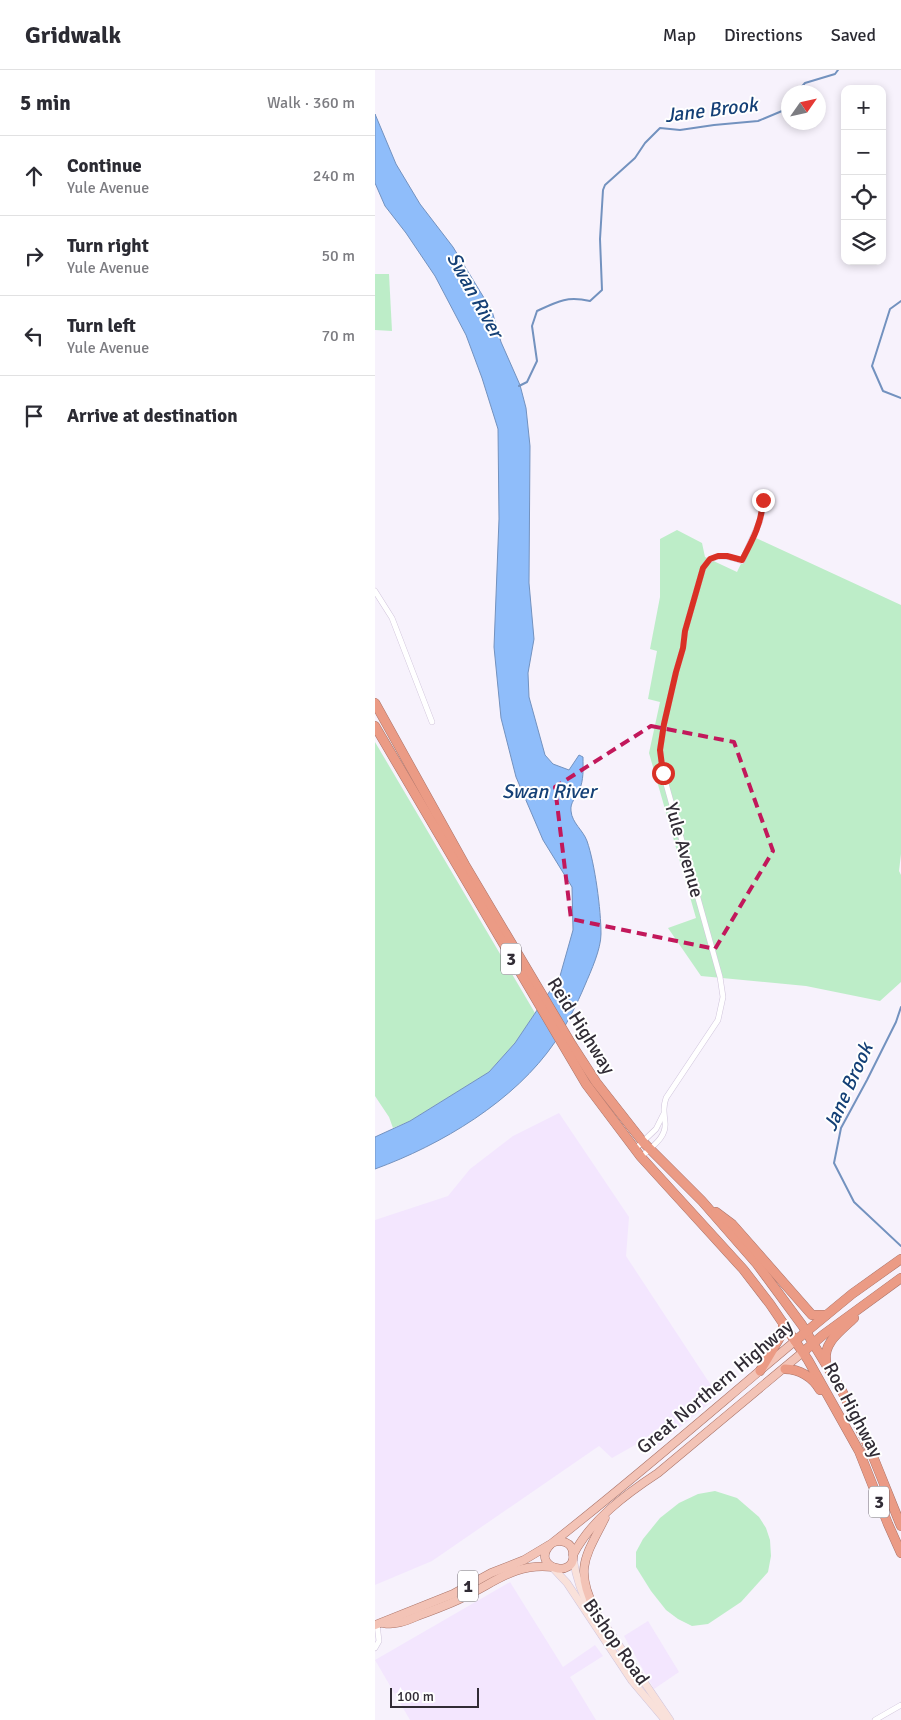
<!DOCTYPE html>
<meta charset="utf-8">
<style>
:root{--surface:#fff;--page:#f7f7f7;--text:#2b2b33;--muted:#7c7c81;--line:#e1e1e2}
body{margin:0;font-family:Signika,sans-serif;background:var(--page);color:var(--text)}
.controls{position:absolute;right:15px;top:15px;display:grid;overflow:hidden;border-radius:10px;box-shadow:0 2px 8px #0003}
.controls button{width:45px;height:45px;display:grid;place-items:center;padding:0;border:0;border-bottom:1px solid var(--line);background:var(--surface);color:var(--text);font:25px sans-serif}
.compass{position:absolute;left:406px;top:15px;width:45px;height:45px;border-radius:50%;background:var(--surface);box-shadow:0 2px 8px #0003;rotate:56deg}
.scale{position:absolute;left:15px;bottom:12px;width:89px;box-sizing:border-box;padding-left:5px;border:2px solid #312c35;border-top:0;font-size:14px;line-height:18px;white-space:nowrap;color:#312c35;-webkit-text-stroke:4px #fff;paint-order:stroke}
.stop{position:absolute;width:15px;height:15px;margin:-11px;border:4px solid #d93025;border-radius:50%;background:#fff}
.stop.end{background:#d93025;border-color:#fff;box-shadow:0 1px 5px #0008}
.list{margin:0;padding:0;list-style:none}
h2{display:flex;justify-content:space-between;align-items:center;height:65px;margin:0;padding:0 20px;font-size:21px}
h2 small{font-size:16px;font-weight:400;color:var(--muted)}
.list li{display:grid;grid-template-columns:32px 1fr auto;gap:15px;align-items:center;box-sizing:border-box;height:80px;padding:0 20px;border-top:1px solid var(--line)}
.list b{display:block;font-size:19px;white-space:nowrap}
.list p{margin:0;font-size:16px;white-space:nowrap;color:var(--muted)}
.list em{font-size:16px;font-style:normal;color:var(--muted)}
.icon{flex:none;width:28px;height:28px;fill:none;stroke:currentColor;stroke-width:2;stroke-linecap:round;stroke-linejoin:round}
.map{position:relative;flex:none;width:526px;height:1650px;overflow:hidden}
header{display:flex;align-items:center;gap:30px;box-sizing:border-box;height:70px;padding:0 25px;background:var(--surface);border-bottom:1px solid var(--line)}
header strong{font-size:24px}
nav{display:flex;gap:28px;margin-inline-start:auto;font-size:18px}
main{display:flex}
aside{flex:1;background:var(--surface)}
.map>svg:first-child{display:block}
</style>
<header>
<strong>Gridwalk</strong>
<nav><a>Map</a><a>Directions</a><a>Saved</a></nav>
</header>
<main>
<aside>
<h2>5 min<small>Walk · 360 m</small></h2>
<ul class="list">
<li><svg class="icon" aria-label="ahead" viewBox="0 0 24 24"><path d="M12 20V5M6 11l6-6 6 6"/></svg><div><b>Continue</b><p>Yule Avenue</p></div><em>240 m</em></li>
<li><svg class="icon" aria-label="right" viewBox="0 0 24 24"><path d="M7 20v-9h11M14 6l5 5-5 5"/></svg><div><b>Turn right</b><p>Yule Avenue</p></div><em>50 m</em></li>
<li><svg class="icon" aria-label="left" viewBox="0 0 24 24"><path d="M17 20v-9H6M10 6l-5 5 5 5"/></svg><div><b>Turn left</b><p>Yule Avenue</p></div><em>70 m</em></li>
<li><svg class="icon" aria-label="arrive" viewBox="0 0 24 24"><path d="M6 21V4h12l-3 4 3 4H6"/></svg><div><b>Arrive at destination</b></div></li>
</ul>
</aside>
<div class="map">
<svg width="526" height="1650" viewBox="0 0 526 1650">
<rect width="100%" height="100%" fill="#f7f2fc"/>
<!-- built -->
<g fill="#f3e6fe">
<path d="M184,1043L254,1147L251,1186L343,1326L278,1380L269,1370L237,1388L224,1376L57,1491L0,1515V1150L73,1126L95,1099L138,1066Z"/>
<path d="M135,1512L188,1597L220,1575L228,1586L195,1607L221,1650H35L0,1590Z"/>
<path d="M273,1551L304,1602L279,1619L249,1566Z"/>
</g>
<!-- green -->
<g fill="#bdedc8">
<path d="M0,204H14L17,261L0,260Z"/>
<path d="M302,460L327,473L330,487L362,502L379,467L526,535V784L524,801L526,805V912L505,931L431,916L326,906L293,858L321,848L274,683L285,632L273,629L282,581L275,579L285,527V469Z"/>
<path d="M0,672L160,943L140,973L114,1002L35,1051L18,1058L14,1047L0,1026Z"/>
<path d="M340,1421L362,1428L384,1447L391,1458L395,1470L396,1486L393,1502L366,1532L333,1554L317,1556L303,1549L291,1540L276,1521L261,1497V1482L268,1469L285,1448L304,1433L323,1424Z"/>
</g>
<!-- water -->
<path fill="#8fbdfa" stroke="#7392bf" d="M0,44L21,94L45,134L78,177L117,241L126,272L145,315L151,338L155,376L154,513L159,569L153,603L154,627L170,685L178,694L194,700L204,685L208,687C208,699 209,710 204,721C201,728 195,732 196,741C197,753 208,760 212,771C220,794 226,840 226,864C226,879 216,901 210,915C202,934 192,954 180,972C140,1031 66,1075 0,1099V1067L35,1051L114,1002L140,973L185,906L198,860L197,817L168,770L141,707L126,648L119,577L124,449L123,359L107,308L91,265L60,206L31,163L10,136L0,113Z"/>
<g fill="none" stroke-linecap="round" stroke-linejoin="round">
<!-- stream -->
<g stroke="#7392bf" stroke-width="2">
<path d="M422,22L430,13L460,4L463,0"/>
<path d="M526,231L515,239L497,296L508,321L526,328"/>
<path d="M144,316L152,312L162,291L157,256L162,241C183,231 192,226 215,231L227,220L225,169L228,120L230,115L260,88L270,73L285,58L305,60L339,55L383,51L407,41L413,33"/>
<path d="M526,937L521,952L492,1010L466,1058L459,1093L479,1132L526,1176"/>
</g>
<!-- street casing -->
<g stroke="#d0c4db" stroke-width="6">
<g id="street">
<path d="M0,521L17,548L57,652"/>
<path d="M260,1079L281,1059L288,1045"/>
<path d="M266,1087C276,1077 292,1068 290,1052C289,1043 288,1037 291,1028L343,950L348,927L345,907L288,703L285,680L289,654L301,602L308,578L310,561L328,498C337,482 352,485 367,491L385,451L387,441L388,423"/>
<path d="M0,1578L4,1571L2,1554"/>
<path d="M500,1650L526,1635"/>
</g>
</g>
<!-- secondary casing -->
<g stroke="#d0c4db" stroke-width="8">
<g id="secondary">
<path d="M198,1488C201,1507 206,1524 216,1541L220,1540L295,1650"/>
<path d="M178,1498L192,1513L257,1611L290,1650"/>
</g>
</g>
<!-- primary casing -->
<g stroke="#aa7469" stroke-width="9">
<g id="primary">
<path d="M177,1473C186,1469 197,1472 198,1483C202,1511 153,1497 176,1474C259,1409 339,1339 420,1271"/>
<path d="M198,1485C216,1450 251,1424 283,1403L428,1282"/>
<path d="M220,1540C199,1498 211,1486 230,1448"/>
<path d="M8,1553C21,1556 33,1550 45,1545C61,1539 76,1534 91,1526C122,1511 141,1493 177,1497"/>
<path d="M0,1555L78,1524L116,1503L149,1490L174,1475"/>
</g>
</g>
<!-- highway casing -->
<g stroke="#aa7469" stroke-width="10">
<g id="highway">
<path d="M0,633L90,795L197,975L221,1012L268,1072L327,1131L382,1194L427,1255L467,1321L481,1350L499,1389L526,1456"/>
<path d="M0,656L211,1014L266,1087L368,1199L395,1234L433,1290L484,1381L513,1454L526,1483"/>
<path d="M341,1142L357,1154L437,1245H451"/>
<path d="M420,1271L477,1224L526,1189"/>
<path d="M428,1282L448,1265L526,1208"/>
<path d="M451,1291C448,1272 467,1260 479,1248"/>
<path d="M410,1299C424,1299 438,1307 445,1320"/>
<path d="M385,1301L408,1262V1253"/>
</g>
</g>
<!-- street -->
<use href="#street" stroke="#fff" stroke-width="5"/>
<!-- secondary -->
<use href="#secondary" stroke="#f9e1da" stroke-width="7"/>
<!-- primary -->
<use href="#primary" stroke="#f3c3b6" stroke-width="8"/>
<!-- highway -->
<use href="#highway" stroke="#eb9b85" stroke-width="9"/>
</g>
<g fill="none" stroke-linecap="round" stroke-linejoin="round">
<!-- route -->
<path stroke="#d93025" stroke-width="6" d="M288,703L285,680L289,654L301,602L308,578L310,561L328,498L335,489L343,486H352L367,490C377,471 387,453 388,430"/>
</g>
<!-- marked area -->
<path fill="none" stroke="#c2185b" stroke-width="4" stroke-dasharray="10 6" stroke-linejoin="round" d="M276,656L359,672L398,781L340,879L196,849L180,717Z"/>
<g text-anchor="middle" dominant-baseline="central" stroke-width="4" stroke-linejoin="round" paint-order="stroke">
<!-- shield labels -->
<g fill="#fff" stroke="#6f6b72" stroke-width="1">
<rect x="126" y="873.5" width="20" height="31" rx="4"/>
<rect x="494" y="1416.5" width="20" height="31" rx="4"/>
<rect x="83" y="1500.5" width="20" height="31" rx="4"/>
</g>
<g font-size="18" font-weight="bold" fill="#312c35">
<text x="136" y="889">3</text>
<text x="504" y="1432">3</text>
<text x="93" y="1516">1</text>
</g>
<!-- street labels -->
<g font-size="19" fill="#312c35" stroke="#fff">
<text transform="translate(309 780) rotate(74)">Yule Avenue</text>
<text transform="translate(206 956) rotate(58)">Reid Highway</text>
<text transform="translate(340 1317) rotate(-40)">Great Northern Highway</text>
<text transform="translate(478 1340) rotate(62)">Roe Highway</text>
<text transform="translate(241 1572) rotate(55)">Bishop Road</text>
</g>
<!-- water labels -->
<g font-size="20" font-style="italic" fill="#144076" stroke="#fff">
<text transform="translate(336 40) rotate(-7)">Jane Brook</text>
<text transform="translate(100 225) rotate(61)">Swan River</text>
<text x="174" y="721">Swan River</text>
<text transform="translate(473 1017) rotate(-66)">Jane Brook</text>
</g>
</g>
</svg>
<div class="controls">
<button>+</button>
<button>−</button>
<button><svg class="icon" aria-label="locate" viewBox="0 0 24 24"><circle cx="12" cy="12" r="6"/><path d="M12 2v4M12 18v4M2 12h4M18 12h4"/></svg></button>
<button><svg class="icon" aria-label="layers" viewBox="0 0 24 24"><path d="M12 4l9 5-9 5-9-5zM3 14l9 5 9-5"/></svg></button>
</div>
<svg class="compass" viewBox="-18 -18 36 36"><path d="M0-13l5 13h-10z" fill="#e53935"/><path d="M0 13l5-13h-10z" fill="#7c7c81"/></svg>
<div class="scale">100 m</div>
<div class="stop" style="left:288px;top:703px"></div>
<div class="stop end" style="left:388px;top:430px"></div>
</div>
</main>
